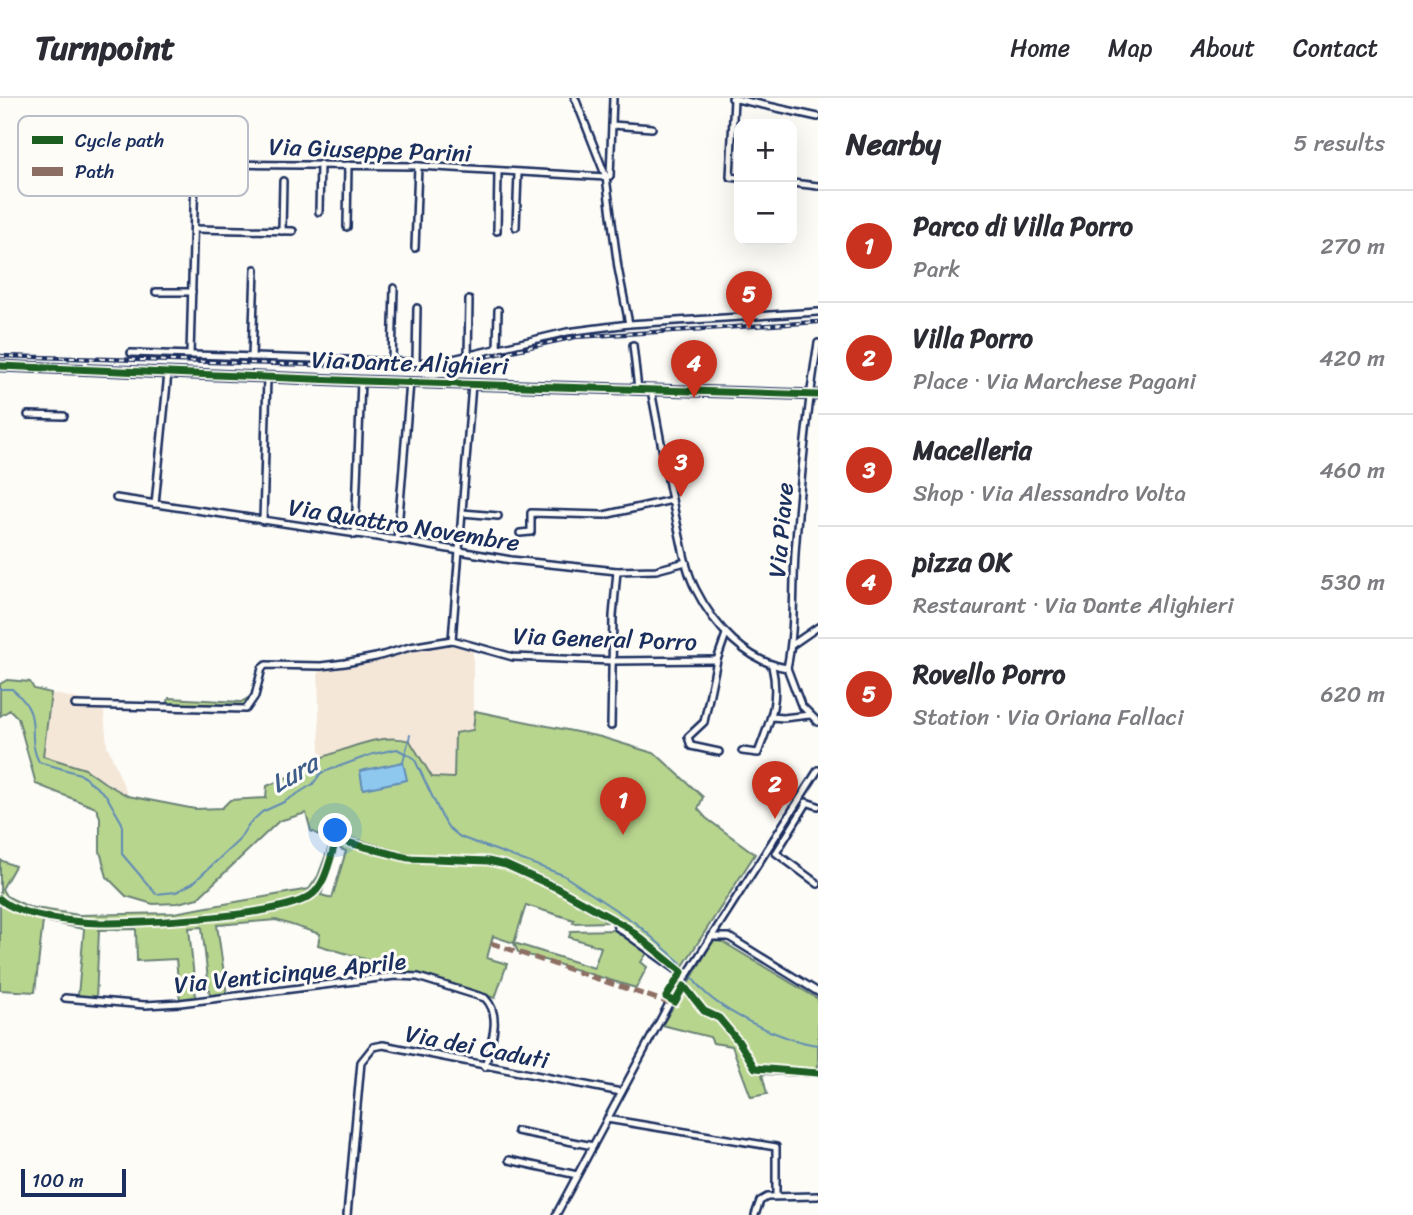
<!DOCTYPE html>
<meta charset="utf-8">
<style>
:root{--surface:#fff;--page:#f7f7f7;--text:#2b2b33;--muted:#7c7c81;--line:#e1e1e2;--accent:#c8321e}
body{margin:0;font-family:Sriracha,sans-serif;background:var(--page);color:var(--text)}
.controls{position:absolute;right:21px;top:21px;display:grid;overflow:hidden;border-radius:14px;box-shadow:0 7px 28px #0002}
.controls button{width:63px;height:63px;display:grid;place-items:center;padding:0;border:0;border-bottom:2px solid var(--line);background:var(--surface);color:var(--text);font:35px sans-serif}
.scale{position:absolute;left:21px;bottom:18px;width:105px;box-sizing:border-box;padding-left:7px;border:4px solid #1b2f5e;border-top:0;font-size:19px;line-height:24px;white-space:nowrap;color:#1b2f5e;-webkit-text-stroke:5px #fdfcf7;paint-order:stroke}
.you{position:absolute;left:336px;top:733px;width:24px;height:24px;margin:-18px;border:5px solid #fff;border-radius:50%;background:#1a73e8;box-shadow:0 0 0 10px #1a73e833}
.badge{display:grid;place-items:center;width:46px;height:46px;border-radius:50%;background:var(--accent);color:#fff;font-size:23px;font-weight:700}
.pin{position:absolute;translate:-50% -58px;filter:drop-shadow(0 2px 4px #0008)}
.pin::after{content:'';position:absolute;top:37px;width:24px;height:21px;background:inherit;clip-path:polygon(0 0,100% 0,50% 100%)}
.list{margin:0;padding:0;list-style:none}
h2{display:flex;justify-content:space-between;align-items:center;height:91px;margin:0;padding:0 28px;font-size:30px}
h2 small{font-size:23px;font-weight:400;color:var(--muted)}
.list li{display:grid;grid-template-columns:46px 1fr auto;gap:21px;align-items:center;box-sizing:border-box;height:112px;padding:0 28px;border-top:2px solid var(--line)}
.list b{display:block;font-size:26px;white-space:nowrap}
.list p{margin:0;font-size:23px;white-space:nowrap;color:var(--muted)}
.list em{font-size:23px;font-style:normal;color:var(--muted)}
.map{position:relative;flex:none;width:818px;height:1117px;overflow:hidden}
header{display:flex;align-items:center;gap:42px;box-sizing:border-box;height:98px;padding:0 35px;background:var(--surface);border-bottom:2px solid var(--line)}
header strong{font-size:33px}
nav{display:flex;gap:38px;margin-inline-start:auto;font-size:24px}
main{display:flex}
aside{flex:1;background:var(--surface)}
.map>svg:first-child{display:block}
</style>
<header>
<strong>Turnpoint</strong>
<nav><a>Home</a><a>Map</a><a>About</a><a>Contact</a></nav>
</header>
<main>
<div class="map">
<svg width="818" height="1117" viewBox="0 0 818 1117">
<rect width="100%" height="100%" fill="#fdfcf7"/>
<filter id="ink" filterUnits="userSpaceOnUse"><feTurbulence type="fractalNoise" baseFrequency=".0143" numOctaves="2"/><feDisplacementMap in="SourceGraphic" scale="14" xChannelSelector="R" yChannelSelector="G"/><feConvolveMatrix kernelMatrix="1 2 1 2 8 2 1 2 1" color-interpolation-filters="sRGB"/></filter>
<g filter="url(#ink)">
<!-- built -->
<g fill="#f4e7d8">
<path d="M447,547L473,550V610L475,613L473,632L453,651L454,680L432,679L410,644L398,639L369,644L320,660L318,571L343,562Z"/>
<path d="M51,595L91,604L103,605L107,647L128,698L85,671L42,658Z"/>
</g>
<!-- green -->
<g fill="#b8d58e" stroke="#6a8276" stroke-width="2" fill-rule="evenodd">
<path d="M7,582L30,584L34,591L51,595L43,658L85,671L105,685L128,698L195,711L222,710L230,702L266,700L267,688L319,666L320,660C348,651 381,634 410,643L432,679L454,680L455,635L473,632L475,613L601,639L656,656L703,699L698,711L706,720L755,756L681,871L627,827L559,786L507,763L489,759L409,756L348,739L333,743L408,764L487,767L504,770L548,789L608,824L573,825L574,822L526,807L514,845L594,870L601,849L569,839L571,833L616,832L647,855L641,864L647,869L636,890L518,854L514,845L493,838L487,860L507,866L495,900L318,847L320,836L276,822L217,827L227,897L210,899L202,829L189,830L196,901L180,903L176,861L137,863L136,831L99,832L96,902L78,898L84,831L43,823L35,894L0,892V762L15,768L2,791L6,798L29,809L79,817L174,815L309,791L318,778L331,743L311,733L306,715L279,723L198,800L178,805L153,806L126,798L107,779L100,753V719L96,710L36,686L18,620L10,612L0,618V586ZM338,750L346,753L332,800L321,797Z"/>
<path d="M169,600L241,604L248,600L245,606L239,609L167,607Z"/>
<path d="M713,843L723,844L818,901V979L762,976L767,996L751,999L732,948L713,945L710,939L662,927L684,891L702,915L706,911L687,888Z"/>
</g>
<!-- water -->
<path fill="#8fc8ef" stroke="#618bb5" stroke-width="2" d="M403,664L407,682L363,691L360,673Z"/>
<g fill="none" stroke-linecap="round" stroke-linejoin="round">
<!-- stream -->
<g stroke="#618bb5" stroke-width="2">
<path d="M0,591H12C46,619 24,635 39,664L80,676L106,697L122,725V756L156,796L176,794L193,785L238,743L249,726L262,714L284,704L313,686L321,675L373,656L397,651L414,660L442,719L448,729L460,739L563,777L637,826L681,865"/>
<path d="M403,664L410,637"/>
<path d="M693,880C711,911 783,943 818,947"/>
</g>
<!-- street casing -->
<g stroke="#1b2f5e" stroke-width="10">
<g id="street">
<path d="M575,0L606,79L618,170L629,226"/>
<path d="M732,0L818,19"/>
<path d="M734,1L730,79L739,80"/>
<path d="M612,27L652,30"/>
<path d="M792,85L818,88"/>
<path d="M319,114L320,66"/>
<path d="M347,129L348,67"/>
<path d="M516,129L518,75"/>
<path d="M194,131L293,133"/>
<path d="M282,133L283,83"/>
<path d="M497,133L498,74"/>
<path d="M415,150L418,68"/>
<path d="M156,194H192"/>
<path d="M633,247L638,291"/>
<path d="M497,252L498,212"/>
<path d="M131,255L436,265L567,234L629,226L818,214"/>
<path d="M190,257L195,74L201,66L418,68L606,79L610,78L613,0"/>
<path d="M252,259L255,171"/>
<path d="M468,259L469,202"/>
<path d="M392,263L394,190"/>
<path d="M416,264L417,210"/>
<path d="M651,292C660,338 668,385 678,430C683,451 686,473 696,492C714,528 747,564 787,570L801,607L818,624"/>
<path d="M28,317L64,318"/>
<path d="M116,400L397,442L511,462L617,473L656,472L686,464"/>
<path d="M155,406L168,275"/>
<path d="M462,415L498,418"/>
<path d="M263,423L267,280"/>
<path d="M520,435L531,434V415L604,417L672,402"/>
<path d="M355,437L361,283"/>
<path d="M397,442L410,284"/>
<path d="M452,542L472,286"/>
<path d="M792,547L818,529"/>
<path d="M787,570C796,528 792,485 796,442C801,377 807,311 818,245"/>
<path d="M75,607L246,611L255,598L262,570L266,567L321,568L345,565L376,559L410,549L452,542L513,559L612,563L717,562"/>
<path d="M772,619L783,620L810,617"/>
<path d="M611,628L613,518L617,473"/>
<path d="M742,653L758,655C770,623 780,602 772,568"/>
<path d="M719,654L691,648L688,639L704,624L717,562L726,536"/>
<path d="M806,704L818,708"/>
<path d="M807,705L776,755L818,786"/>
<path d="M615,823L617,829L685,878"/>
<path d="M712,839H729L818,894"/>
<path d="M65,900L145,907L180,905L395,878L418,879L485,900C503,918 490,947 485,969"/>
<path d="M607,1021L776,1049V1098"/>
<path d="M517,1033L593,1048"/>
<path d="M509,1062L577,1077"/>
<path d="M347,1117L361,964L373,949L383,947L621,994"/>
<path d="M556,1117L671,902L818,672"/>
<path d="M755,1117L760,1103L767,1099L818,1098"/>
</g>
</g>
<!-- secondary casing -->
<g stroke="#1b2f5e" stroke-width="13">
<path id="secondary" d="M0,268L361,283L818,297"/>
</g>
<!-- street -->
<use href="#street" stroke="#fdfcf7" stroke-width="5"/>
<!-- secondary -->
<use href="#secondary" stroke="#fdfcf7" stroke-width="8"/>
<!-- rail casing -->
<g stroke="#1b2f5e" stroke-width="4.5">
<path id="rail" d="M0,258L424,270L466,263L575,239L818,224"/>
</g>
<!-- rail -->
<use href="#rail" stroke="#fdfcf7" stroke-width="2" stroke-dasharray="5" stroke-linecap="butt"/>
<!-- quiet -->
<path stroke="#8d6e63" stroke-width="5" stroke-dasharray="10 5" stroke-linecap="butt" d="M491,845L669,905"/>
<!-- cycleway casing -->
<g stroke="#fdfcf7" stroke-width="11">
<g id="cycleway">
<path d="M0,268L361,283L818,297"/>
<path d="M0,801C16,816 60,822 82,824C123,828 279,819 310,798C325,789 330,761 335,746L342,743L408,760L488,763L506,767L557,790L627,829L682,874L666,899L675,904L684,888L704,913L719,920L739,944L755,970L818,975"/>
</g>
</g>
<!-- cycleway -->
<use href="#cycleway" stroke="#1b5e20" stroke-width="7"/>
</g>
</g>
<g text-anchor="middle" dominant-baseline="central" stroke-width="6" stroke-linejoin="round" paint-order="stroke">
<!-- street labels -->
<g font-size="24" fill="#1b2f5e" stroke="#fdfcf7">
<text transform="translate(370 52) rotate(2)">Via Giuseppe Parini</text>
<text transform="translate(410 265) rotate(2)">Via Dante Alighieri</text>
<text transform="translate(404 427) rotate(9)">Via Quattro Novembre</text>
<text transform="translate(781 432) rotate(-85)">Via Piave</text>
<text transform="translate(605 541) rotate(2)">Via General Porro</text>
<text transform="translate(290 875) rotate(-6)">Via Venticinque Aprile</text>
<text transform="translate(477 949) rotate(11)">Via dei Caduti</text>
</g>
<!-- water labels -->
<g font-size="26" font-style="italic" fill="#3e5d8a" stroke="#fdfcf7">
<text transform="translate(294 675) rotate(-31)">Lura</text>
</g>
</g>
<!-- legend -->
<rect x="18" y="18" width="230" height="80" rx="10" fill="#fdfcf7" stroke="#b9bec9" stroke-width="2"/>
<rect x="32" y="38" width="31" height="8" fill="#1b5e20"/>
<rect x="32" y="69" width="31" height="9" fill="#8d6e63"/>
<g font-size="19" fill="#1b2f5e">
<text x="75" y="49">Cycle path</text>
<text x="75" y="80">Path</text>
</g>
</svg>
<div class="controls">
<button>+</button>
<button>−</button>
</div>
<div class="scale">100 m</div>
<div class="you"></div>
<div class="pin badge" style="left:623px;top:737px">1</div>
<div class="pin badge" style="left:775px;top:721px">2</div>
<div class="pin badge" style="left:681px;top:399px">3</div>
<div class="pin badge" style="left:694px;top:300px">4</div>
<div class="pin badge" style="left:749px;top:231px">5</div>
</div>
<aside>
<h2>Nearby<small>5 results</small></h2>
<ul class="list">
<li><span class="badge">1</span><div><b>Parco di Villa Porro</b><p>Park</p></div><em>270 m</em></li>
<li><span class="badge">2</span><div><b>Villa Porro</b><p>Place · Via Marchese Pagani</p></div><em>420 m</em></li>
<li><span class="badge">3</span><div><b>Macelleria</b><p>Shop · Via Alessandro Volta</p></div><em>460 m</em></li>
<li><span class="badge">4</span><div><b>pizza OK</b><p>Restaurant · Via Dante Alighieri</p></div><em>530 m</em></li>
<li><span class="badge">5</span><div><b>Rovello Porro</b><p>Station · Via Oriana Fallaci</p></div><em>620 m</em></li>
</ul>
</aside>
</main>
